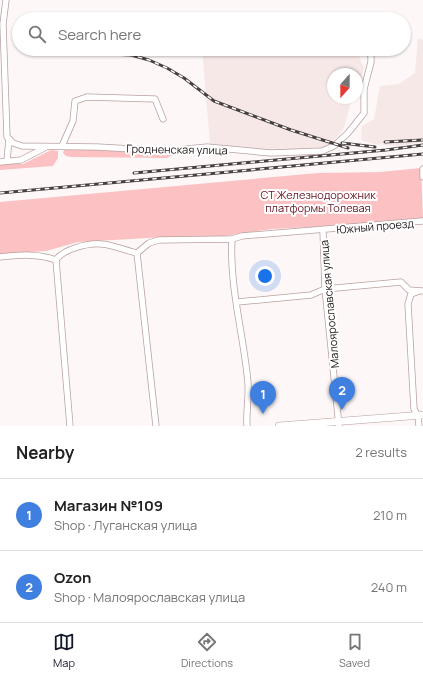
<!DOCTYPE html>
<meta charset="utf-8">
<style>
:root{--surface:#fff;--page:#f6f6f6;--text:#222;--muted:#767676;--line:#e0e0e0;--accent:#111827}
body{margin:0;font-family:Manrope,sans-serif;background:var(--page);color:var(--text)}
.compass{position:absolute;left:327px;top:68px;width:36px;height:36px;border-radius:50%;background:var(--surface);box-shadow:0 1px 3px #0004;rotate:201deg}
.you{position:absolute;left:265px;top:276px;width:14px;height:14px;margin:-10px;border:3px solid #fff;border-radius:50%;background:#1a73e8;box-shadow:0 0 0 6px #1a73e833}
.badge{display:grid;place-items:center;width:26px;height:26px;border-radius:50%;background:var(--accent);color:#fff;font-size:13px;font-weight:700}
.pin{position:absolute;translate:-50% -33px;filter:drop-shadow(0 1px 2px #0008)}
.pin::after{content:'';position:absolute;top:21px;width:14px;height:12px;background:inherit;clip-path:polygon(0 0,100% 0,50% 100%)}
.list{margin:0;padding:0;list-style:none}
h2{display:flex;justify-content:space-between;align-items:center;height:52px;margin:0;padding:0 16px;font-size:17px}
h2 small{font-size:13px;font-weight:400;color:var(--muted)}
.list li{display:grid;grid-template-columns:26px 1fr auto;gap:12px;align-items:center;box-sizing:border-box;height:72px;padding:0 16px;border-top:1px solid var(--line)}
.list b{display:block;font-size:15px;white-space:nowrap}
.list p{margin:0;font-size:13px;white-space:nowrap;color:var(--muted)}
.list em{font-size:13px;font-style:normal;color:var(--muted)}
.icon{flex:none;width:22px;height:22px;fill:none;stroke:currentColor;stroke-width:2;stroke-linecap:round;stroke-linejoin:round}
.map{position:relative;flex:none;width:423px;height:426px;overflow:hidden}
.search{position:absolute;background:var(--surface);box-shadow:0 1px 3px #0004;left:12px;right:12px;top:12px;height:44px;display:flex;align-items:center;gap:10px;box-sizing:border-box;padding:0 14px;border-radius:22px;color:var(--muted);font-size:15px}
.sheet{height:196px;background:var(--surface)}
nav{display:flex;justify-content:space-around;align-items:center;box-sizing:border-box;height:56px;border-top:1px solid var(--line);background:var(--surface);font-size:11px;color:var(--muted)}
nav a{display:grid;justify-items:center;gap:2px}
nav .on{color:var(--accent)}
.map>svg:first-child{display:block}
</style>
<div class="map">
<svg width="423" height="426" viewBox="0 0 423 426">
<rect width="100%" height="100%" fill="#fdf7f7"/>
<!-- built -->
<g fill="#f7e8e8">
<path d="M418,38L423,40V142L397,146L374,144L361,140L362,126L374,119L380,86L399,84L415,73Z"/>
<path d="M202,49H333L359,56L364,69L357,86V74H333V98H352L344,128L330,146L319,149L274,151L210,144Z"/>
</g>
<!-- green -->
<g fill="#fcc1c2">
<path d="M67,148L173,155L167,158L71,157L66,156L63,153L64,150Z"/>
<path d="M51,150L58,151V158L53,166L0,170V164H23Z"/>
<path d="M421,168L423,218L334,226L272,229L217,237H166L78,242L46,251L0,254V202L318,173L380,172Z"/>
</g>
<g fill="none" stroke-linecap="round" stroke-linejoin="round">
<!-- minor casing -->
<g stroke="#baa0a0" stroke-width="7">
<g id="minor">
<path d="M6,0L3,24L7,137L13,143L22,146L98,147L166,151L207,147L271,153L322,151L334,146L348,133L364,113V89L371,62V56L367,49"/>
<path d="M62,146L73,121L75,101L87,97L155,99L163,119"/>
<path d="M7,161L9,139"/>
<path d="M0,162L21,160L46,147"/>
<path d="M423,169V177"/>
<path d="M323,231L325,289L339,426"/>
<path d="M232,239L242,236L423,221"/>
<path d="M137,253L149,243L159,240L232,239C229,285 244,337 248,383C249,397 246,412 247,426"/>
<path d="M137,253L156,426"/>
<path d="M0,257C20,255 37,253 56,260"/>
<path d="M56,260L70,426"/>
<path d="M56,260C63,249 88,243 101,244C110,244 127,251 137,253"/>
<path d="M417,292L411,294L408,304L414,409L418,416L419,426"/>
<path d="M237,302L311,295L325,289L401,282L409,290L423,291"/>
</g>
</g>
<!-- major casing -->
<g stroke="#baa0a0" stroke-width="8">
<path id="major" d="M279,426L423,415"/>
</g>
<!-- minor -->
<use href="#minor" stroke="#fff" stroke-width="5.5"/>
<!-- major -->
<use href="#major" stroke="#fff" stroke-width="7"/>
<!-- rail casing -->
<g stroke="#483f3f" stroke-width="3">
<g id="rail">
<path d="M111,54L131,55L149,60L167,68L184,78L214,101L291,130L348,148"/>
<path d="M385,142L423,140"/>
<path d="M342,143L375,147"/>
<path d="M134,173L386,150L423,145"/>
<path d="M0,193L423,154"/>
</g>
</g>
<!-- rail -->
<use href="#rail" stroke="#fff" stroke-width="1.5" stroke-dasharray="4.5" stroke-linecap="butt"/>
</g>
<g text-anchor="middle" dominant-baseline="central" stroke-width="4" stroke-linejoin="round" paint-order="stroke">
<!-- street labels -->
<g font-size="11" fill="#1d1414" stroke="#fff">
<text transform="translate(177 149) rotate(1)">Гродненская улица</text>
<text transform="translate(375 226) rotate(-5)">Южный проезд</text>
<text transform="translate(329 304) rotate(-95)">Малоярославская улица</text>
</g>
<!-- park labels -->
<g font-size="11" fill="#60121e" stroke="#fff">
<text x="318" y="194">СТ Железнодорожник<tspan x="318" dy="13">платформы Толевая</tspan></text>
</g>
</g>
</svg>
<svg class="compass" viewBox="-18 -18 36 36"><path d="M0-13l5 13h-10z" fill="#e53935"/><path d="M0 13l5-13h-10z" fill="#767676"/></svg>
<div class="you"></div>
<div class="pin badge" style="left:263px;top:414px;background:#3f7fe0">1</div>
<div class="pin badge" style="left:342px;top:410px;background:#3f7fe0">2</div>
<div class="search"><svg class="icon" aria-label="search" viewBox="0 0 24 24"><circle cx="10" cy="10" r="6"/><path d="M15 15l6 6"/></svg>Search here</div>
</div>
<section class="sheet">
<h2>Nearby<small>2 results</small></h2>
<ul class="list">
<li><span class="badge" style="background:#3f7fe0">1</span><div><b>Магазин №109</b><p>Shop · Луганская улица</p></div><em>210 m</em></li>
<li><span class="badge" style="background:#3f7fe0">2</span><div><b>Ozon</b><p>Shop · Малоярославская улица</p></div><em>240 m</em></li>
</ul>
</section>
<nav>
<a class="on"><svg class="icon" aria-label="map" viewBox="0 0 24 24"><path d="M3 6l6-2 6 2 6-2v14l-6 2-6-2-6 2zM9 4v14M15 6v14"/></svg>Map</a>
<a><svg class="icon" aria-label="directions" viewBox="0 0 24 24"><path d="M12 3l9 9-9 9-9-9zM9 14v-3h6M13 9l2 2-2 2"/></svg>Directions</a>
<a><svg class="icon" aria-label="saved" viewBox="0 0 24 24"><path d="M7 4h10v16l-5-4-5 4z"/></svg>Saved</a>
</nav>
